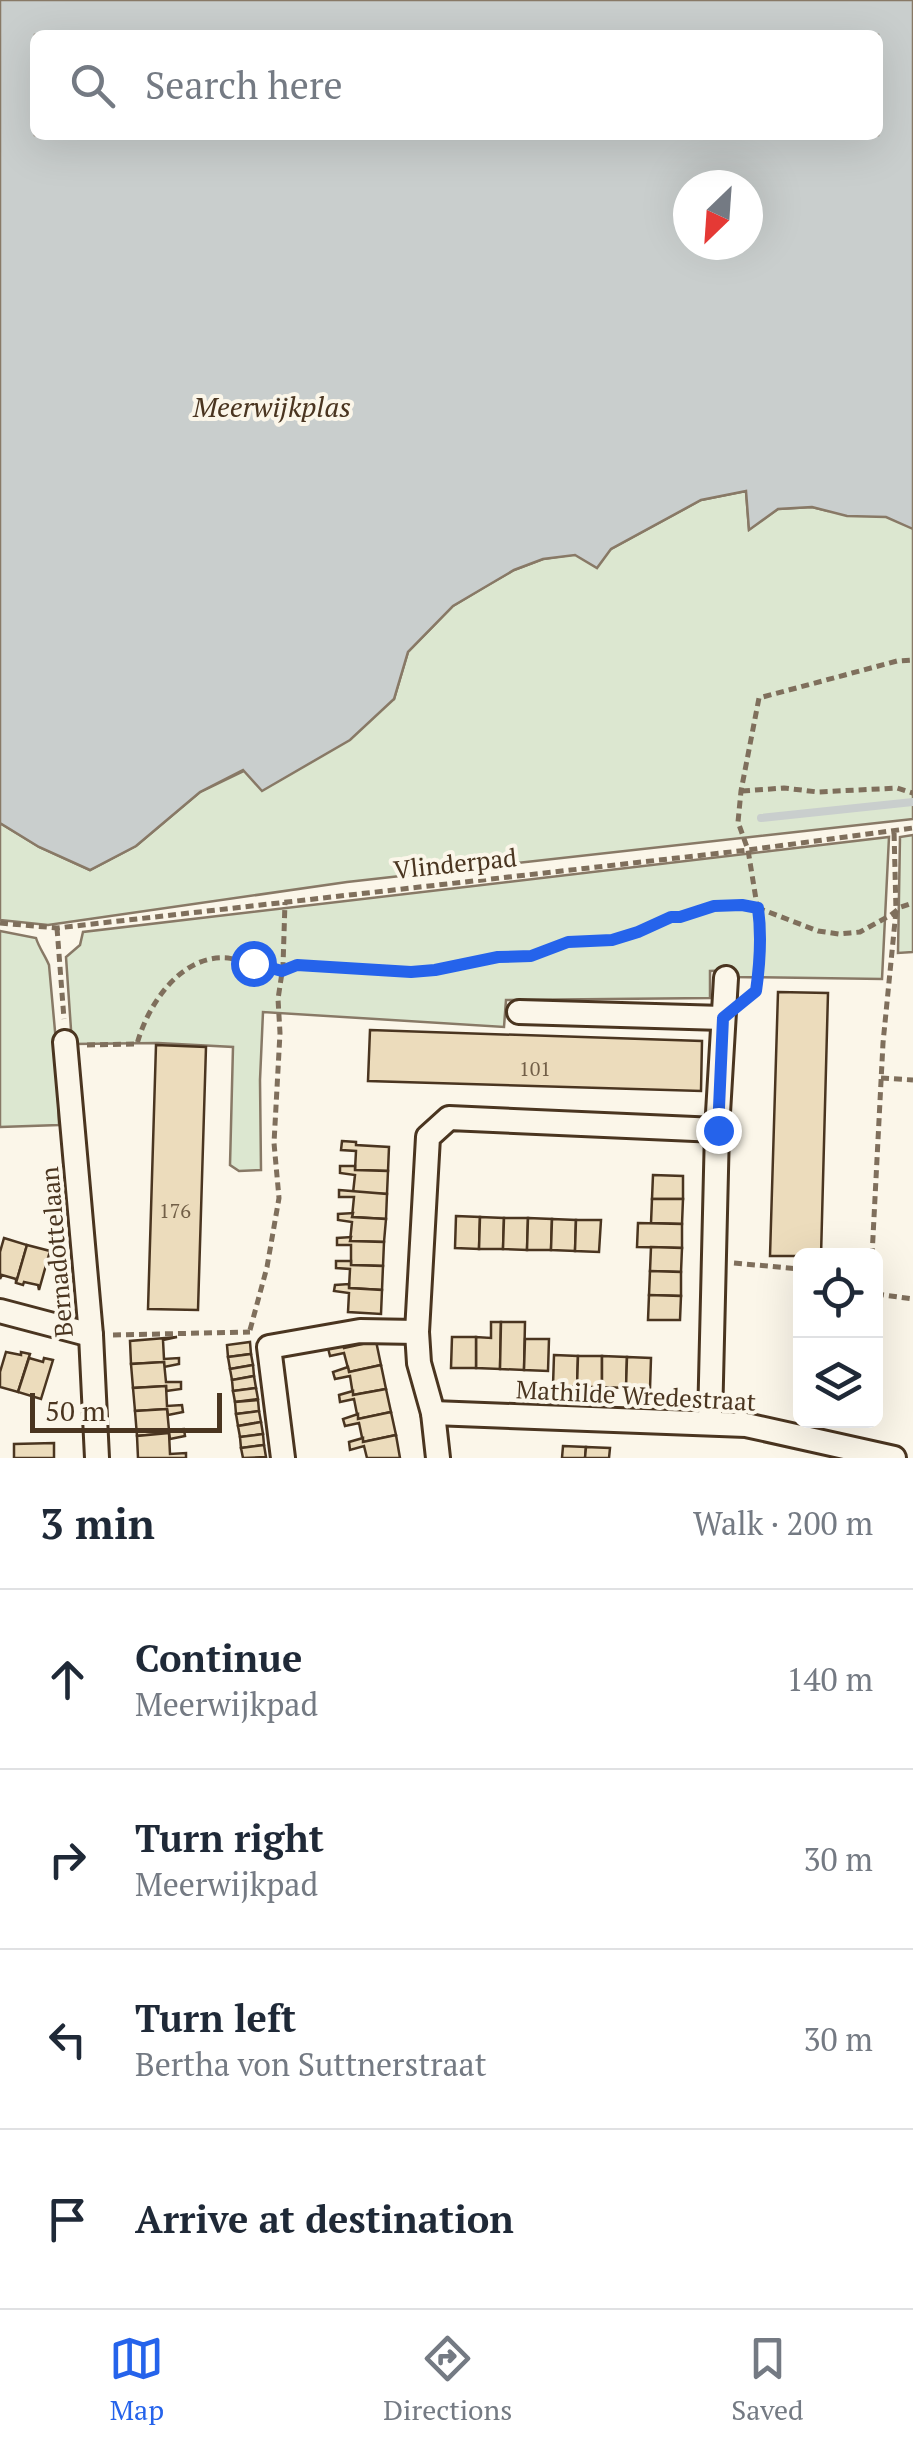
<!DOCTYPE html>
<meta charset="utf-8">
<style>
:root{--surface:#fff;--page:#f6f6f7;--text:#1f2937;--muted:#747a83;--line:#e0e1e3;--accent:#2563eb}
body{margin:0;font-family:"PT Serif",serif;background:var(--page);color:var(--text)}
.controls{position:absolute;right:30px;bottom:30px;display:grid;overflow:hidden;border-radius:15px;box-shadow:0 10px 40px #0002}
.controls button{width:90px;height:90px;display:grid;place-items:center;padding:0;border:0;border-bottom:2px solid var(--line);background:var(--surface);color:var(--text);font:50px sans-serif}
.compass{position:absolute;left:673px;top:170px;width:90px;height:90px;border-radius:50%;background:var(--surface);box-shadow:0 10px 40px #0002;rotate:205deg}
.scale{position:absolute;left:30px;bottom:25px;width:192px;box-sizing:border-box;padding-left:10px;border:5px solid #4a3520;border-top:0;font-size:28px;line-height:35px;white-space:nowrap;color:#4a3520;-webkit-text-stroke:8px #fbf6e9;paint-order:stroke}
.stop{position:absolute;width:30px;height:30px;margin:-22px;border:8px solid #2563eb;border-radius:50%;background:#fff}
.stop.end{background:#2563eb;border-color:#fff;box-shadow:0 2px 10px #0008}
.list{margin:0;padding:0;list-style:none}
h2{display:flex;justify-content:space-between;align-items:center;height:130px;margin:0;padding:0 40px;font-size:42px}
h2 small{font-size:32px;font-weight:400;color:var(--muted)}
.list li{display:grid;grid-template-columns:65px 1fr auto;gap:30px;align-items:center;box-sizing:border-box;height:180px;padding:0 40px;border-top:2px solid var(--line)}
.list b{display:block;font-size:38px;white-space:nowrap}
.list p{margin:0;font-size:32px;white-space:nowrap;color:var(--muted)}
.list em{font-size:32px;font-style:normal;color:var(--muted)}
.icon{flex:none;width:55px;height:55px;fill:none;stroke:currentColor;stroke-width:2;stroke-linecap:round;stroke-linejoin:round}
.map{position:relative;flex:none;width:913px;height:1458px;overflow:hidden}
.search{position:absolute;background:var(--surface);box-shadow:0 10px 40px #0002;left:30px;right:30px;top:30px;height:110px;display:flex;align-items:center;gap:25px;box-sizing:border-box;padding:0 35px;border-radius:15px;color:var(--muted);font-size:38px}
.sheet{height:850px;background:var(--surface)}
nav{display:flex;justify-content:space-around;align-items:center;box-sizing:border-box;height:140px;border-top:2px solid var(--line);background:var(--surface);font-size:28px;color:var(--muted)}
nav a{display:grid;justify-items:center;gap:5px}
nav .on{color:var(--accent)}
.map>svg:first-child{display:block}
</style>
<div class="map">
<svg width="913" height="1458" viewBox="0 0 913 1458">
<rect width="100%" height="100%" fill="#fbf6e9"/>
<!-- green -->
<g fill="#dce7d0" stroke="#887966" stroke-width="2.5">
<path d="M746,491L749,529L778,509L812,507L828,511L847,507L913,521V819L347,882L48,925L0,920V823L39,847L90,870L136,846L200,792L394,699L408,652L453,606L488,585L514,570L543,559L611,549L701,500Z"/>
<path d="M913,835V952L898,953L900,837Z"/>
<path d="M889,837L882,979L735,977V970L710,971V998L506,1000L504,1027L263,1012L260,1080L261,1170L239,1171L230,1165L233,1047L158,1043L72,1044L66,957L80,945L83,932Z"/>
<path d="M0,931L36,938C39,948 45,955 49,965L56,1042L59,1125L0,1127Z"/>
</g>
<!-- water -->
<path fill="#c9cecd" stroke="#887966" stroke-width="2.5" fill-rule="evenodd" d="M0,0H913V529L886,517L847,516L812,507L778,509L749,530L746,491L701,500L611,549L597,568L575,555L543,559L514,570L453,606L408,652L394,699L350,740L262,791L243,770L200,792L136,846L90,870L39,847L0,823ZM35,35H878V135H35ZM688,185H748V245H688Z"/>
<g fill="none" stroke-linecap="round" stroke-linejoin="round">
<!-- stream -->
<path stroke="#c9cecd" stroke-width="8" d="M761,818L913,802"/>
</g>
<!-- building -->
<g fill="#ecdcbc" stroke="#4a3520" stroke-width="2.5">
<path d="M778,992L828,993L821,1256H770Z"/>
<path d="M370,1030L702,1041L701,1091L368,1081Z"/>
<path d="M156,1045L206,1047L198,1310L148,1309Z"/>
<path d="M342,1141L356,1142V1145L389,1147L388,1171L355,1170L356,1151L341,1150Z"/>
<path d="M340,1166H355V1170L388,1171L387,1194L353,1193L355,1175L340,1173Z"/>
<path d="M653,1175L683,1176V1199H652Z"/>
<path d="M339,1190L387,1194L386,1219L352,1217L354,1197H339Z"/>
<path d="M652,1199H683L682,1224L651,1223Z"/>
<path d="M353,1213L352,1217L386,1219L384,1242L350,1241L352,1222L338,1220V1214Z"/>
<path d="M456,1216L480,1217L479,1249L455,1248Z"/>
<path d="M480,1217L504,1218L503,1249H479Z"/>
<path d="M504,1218H528L527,1250L503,1249Z"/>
<path d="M528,1218L552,1219L551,1250H527Z"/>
<path d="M552,1219L576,1220L575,1251L551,1250Z"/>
<path d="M576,1220H601L599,1252L575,1251Z"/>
<path d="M638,1223L682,1224V1248L637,1247Z"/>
<path d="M351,1237L350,1241L384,1242L383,1266L351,1265V1245H337V1238Z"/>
<path d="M4,1238L27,1245L16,1283V1279L2,1275L0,1279V1252Z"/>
<path d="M27,1245L50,1251L39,1290L38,1285L24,1282L23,1285L16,1283Z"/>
<path d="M651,1247L682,1248L681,1272L650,1271Z"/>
<path d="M336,1261H351V1265L383,1266L382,1290L349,1288L350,1269L336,1268Z"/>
<path d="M650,1271L681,1272V1296L649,1295Z"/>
<path d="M349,1284V1288L382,1290L381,1314L348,1312L349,1293L334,1291L335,1285Z"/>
<path d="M649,1295L681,1296L680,1320H648Z"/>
<path d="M491,1322H501L500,1369L476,1368V1337L491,1338Z"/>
<path d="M501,1322H525L524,1370L500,1369Z"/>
<path d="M177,1337L163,1340L164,1359L179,1358V1364L164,1367V1362L131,1364L130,1341Z"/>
<path d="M452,1337H476V1368H451Z"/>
<path d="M525,1339H549L548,1371L524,1370Z"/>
<path d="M376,1341L381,1365L349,1372L344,1353L330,1356L328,1348L343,1344L344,1348Z"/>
<path d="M250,1342L251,1354L228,1357L227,1345Z"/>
<path d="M6,1352L21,1355V1352L30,1354L18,1392L0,1387V1372Z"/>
<path d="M251,1354L253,1365L230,1369L228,1357Z"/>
<path d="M554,1355L578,1356L577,1387L553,1386Z"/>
<path d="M578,1356H602V1387H577Z"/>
<path d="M602,1356L627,1357L626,1388L602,1387Z"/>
<path d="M627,1357L651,1358L650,1389L626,1388Z"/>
<path d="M29,1358L43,1362L44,1358L53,1360L41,1399L18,1392Z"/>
<path d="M164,1362L166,1382H181V1389L166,1391V1386L133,1388L131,1364Z"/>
<path d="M253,1365L254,1376L232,1380L230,1369Z"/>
<path d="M381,1365L386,1389L353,1395L350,1376L335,1379L333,1372L348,1367L349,1372Z"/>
<path d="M254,1376L256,1388L233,1391L232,1380Z"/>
<path d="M166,1386L167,1406L182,1405L183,1412L168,1415L167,1409L135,1411L133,1388Z"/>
<path d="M256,1388L258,1399L235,1402L233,1391Z"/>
<path d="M386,1389L391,1412L358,1419L354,1399L340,1402L339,1395L353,1391V1395Z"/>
<path d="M258,1400L259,1411L236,1414L235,1402Z"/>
<path d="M167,1409L169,1430L184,1429L185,1436L170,1439L169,1433L137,1436L135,1411Z"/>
<path d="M259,1411L261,1422L238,1426L236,1414Z"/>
<path d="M391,1412L396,1435L363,1442L359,1423L345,1426L343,1419L358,1414V1419Z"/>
<path d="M261,1422L263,1434L240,1437L238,1426Z"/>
<path d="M169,1433L170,1454L186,1453V1458H138L137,1436Z"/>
<path d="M263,1434L264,1445L241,1448L240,1437Z"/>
<path d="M396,1435L400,1458H367L364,1446L350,1450L349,1442L363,1438V1442Z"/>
<path d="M54,1443V1458H14V1444Z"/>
<path d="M264,1445L266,1457L243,1458L241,1448Z"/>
<path d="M563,1446L586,1447L585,1458H562Z"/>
<path d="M586,1447L610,1448L609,1458H585Z"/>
</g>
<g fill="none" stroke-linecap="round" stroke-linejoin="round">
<!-- minor casing -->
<g stroke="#4a3520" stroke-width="28">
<g id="minor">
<path d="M519,1012L723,1018"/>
<path d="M65,1042L91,1335L97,1458"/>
<path d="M0,1311L91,1335"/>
<path d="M433,1413L746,1425L894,1458"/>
<path d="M710,1422L717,1130L726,978"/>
<path d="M283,1458L269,1347L360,1331L417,1332"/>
<path d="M438,1458L433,1413L419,1363L417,1332L428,1137L449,1118L717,1130"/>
</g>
</g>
<!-- path -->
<g stroke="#7f6f5c" stroke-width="5" stroke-dasharray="8 5" stroke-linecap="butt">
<path d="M742,791L784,788L818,792L897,788L913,793"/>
<path d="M0,923L57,928L748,850L913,828"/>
<path d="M57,928L64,1019"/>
<path d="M749,997L756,991L761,959V930L748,850L738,822L741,791L759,698L897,661L913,660"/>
<path d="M87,1045L137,1044C148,1004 181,954 228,958C242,960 272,972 282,971C287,971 292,967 297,965L411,972L435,971L499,957L531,956L568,942L612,940L638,932L671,917H680L714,906L728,904L758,908L818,931L839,934L850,933L860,932L891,915L901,907L913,903"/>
<path d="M881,1078L913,1080"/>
<path d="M872,1256L883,1043L896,911L894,830"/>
<path d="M734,1263L800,1269"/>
<path d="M876,1294L913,1299"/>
<path d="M250,1330L267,1267L279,1198L274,1143L280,1033L278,999L283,966L285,902"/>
<path d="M113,1335L250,1332"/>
</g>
<!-- minor -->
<use href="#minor" stroke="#fbf6e9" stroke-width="22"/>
</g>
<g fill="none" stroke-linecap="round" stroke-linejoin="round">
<!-- route -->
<path stroke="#2563eb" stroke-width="12" d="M253,963L282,971L297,965L411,972L435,970L498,957L531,956L568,942L612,940L638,932L671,917H680L714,906L742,905L758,908C762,937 760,963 756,991L723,1018L718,1130"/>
</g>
<g text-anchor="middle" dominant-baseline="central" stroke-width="8" stroke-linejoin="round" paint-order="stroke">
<!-- number labels -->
<g font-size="20" fill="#725f47">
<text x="535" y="1068">101</text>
<text x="175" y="1210">176</text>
</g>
<!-- street labels -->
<g font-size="25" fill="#4a3520" stroke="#fbf6e9">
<text transform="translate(455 863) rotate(-6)">Vlinderpad</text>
<text transform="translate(56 1252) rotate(-95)">Bernadottelaan</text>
<text transform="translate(636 1395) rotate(3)">Mathilde Wredestraat</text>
</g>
<!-- water labels -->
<g font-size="28" font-style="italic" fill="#4a3520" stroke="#fbf6e9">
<text x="272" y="406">Meerwijkplas</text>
</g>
</g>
</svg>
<div class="controls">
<button><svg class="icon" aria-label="locate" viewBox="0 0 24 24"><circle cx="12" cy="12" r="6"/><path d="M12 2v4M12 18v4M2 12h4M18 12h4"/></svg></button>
<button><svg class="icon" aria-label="layers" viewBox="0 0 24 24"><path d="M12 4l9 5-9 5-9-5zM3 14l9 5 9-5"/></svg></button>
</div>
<svg class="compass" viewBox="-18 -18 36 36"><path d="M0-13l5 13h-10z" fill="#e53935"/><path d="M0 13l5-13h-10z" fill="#747a83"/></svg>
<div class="scale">50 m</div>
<div class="stop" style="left:253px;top:963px"></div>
<div class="stop end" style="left:718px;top:1130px"></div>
<div class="search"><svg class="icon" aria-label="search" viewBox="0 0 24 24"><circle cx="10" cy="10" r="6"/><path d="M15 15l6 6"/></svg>Search here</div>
</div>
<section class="sheet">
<h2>3 min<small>Walk · 200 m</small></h2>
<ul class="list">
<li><svg class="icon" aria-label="ahead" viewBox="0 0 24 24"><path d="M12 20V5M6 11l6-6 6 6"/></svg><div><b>Continue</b><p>Meerwijkpad</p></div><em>140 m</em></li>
<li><svg class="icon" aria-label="right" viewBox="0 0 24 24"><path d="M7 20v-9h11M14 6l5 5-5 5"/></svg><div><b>Turn right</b><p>Meerwijkpad</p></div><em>30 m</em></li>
<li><svg class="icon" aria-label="left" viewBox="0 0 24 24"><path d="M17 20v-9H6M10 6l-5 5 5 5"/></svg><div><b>Turn left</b><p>Bertha von Suttnerstraat</p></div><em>30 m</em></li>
<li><svg class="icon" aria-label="arrive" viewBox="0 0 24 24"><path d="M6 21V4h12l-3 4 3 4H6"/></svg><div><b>Arrive at destination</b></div></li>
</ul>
</section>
<nav>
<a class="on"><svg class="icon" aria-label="map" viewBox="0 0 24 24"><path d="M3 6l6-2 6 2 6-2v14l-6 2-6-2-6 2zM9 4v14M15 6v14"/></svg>Map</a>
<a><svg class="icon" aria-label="directions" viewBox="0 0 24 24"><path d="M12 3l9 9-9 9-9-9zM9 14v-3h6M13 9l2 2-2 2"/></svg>Directions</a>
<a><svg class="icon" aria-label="saved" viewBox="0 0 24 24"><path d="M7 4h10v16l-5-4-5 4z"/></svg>Saved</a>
</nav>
